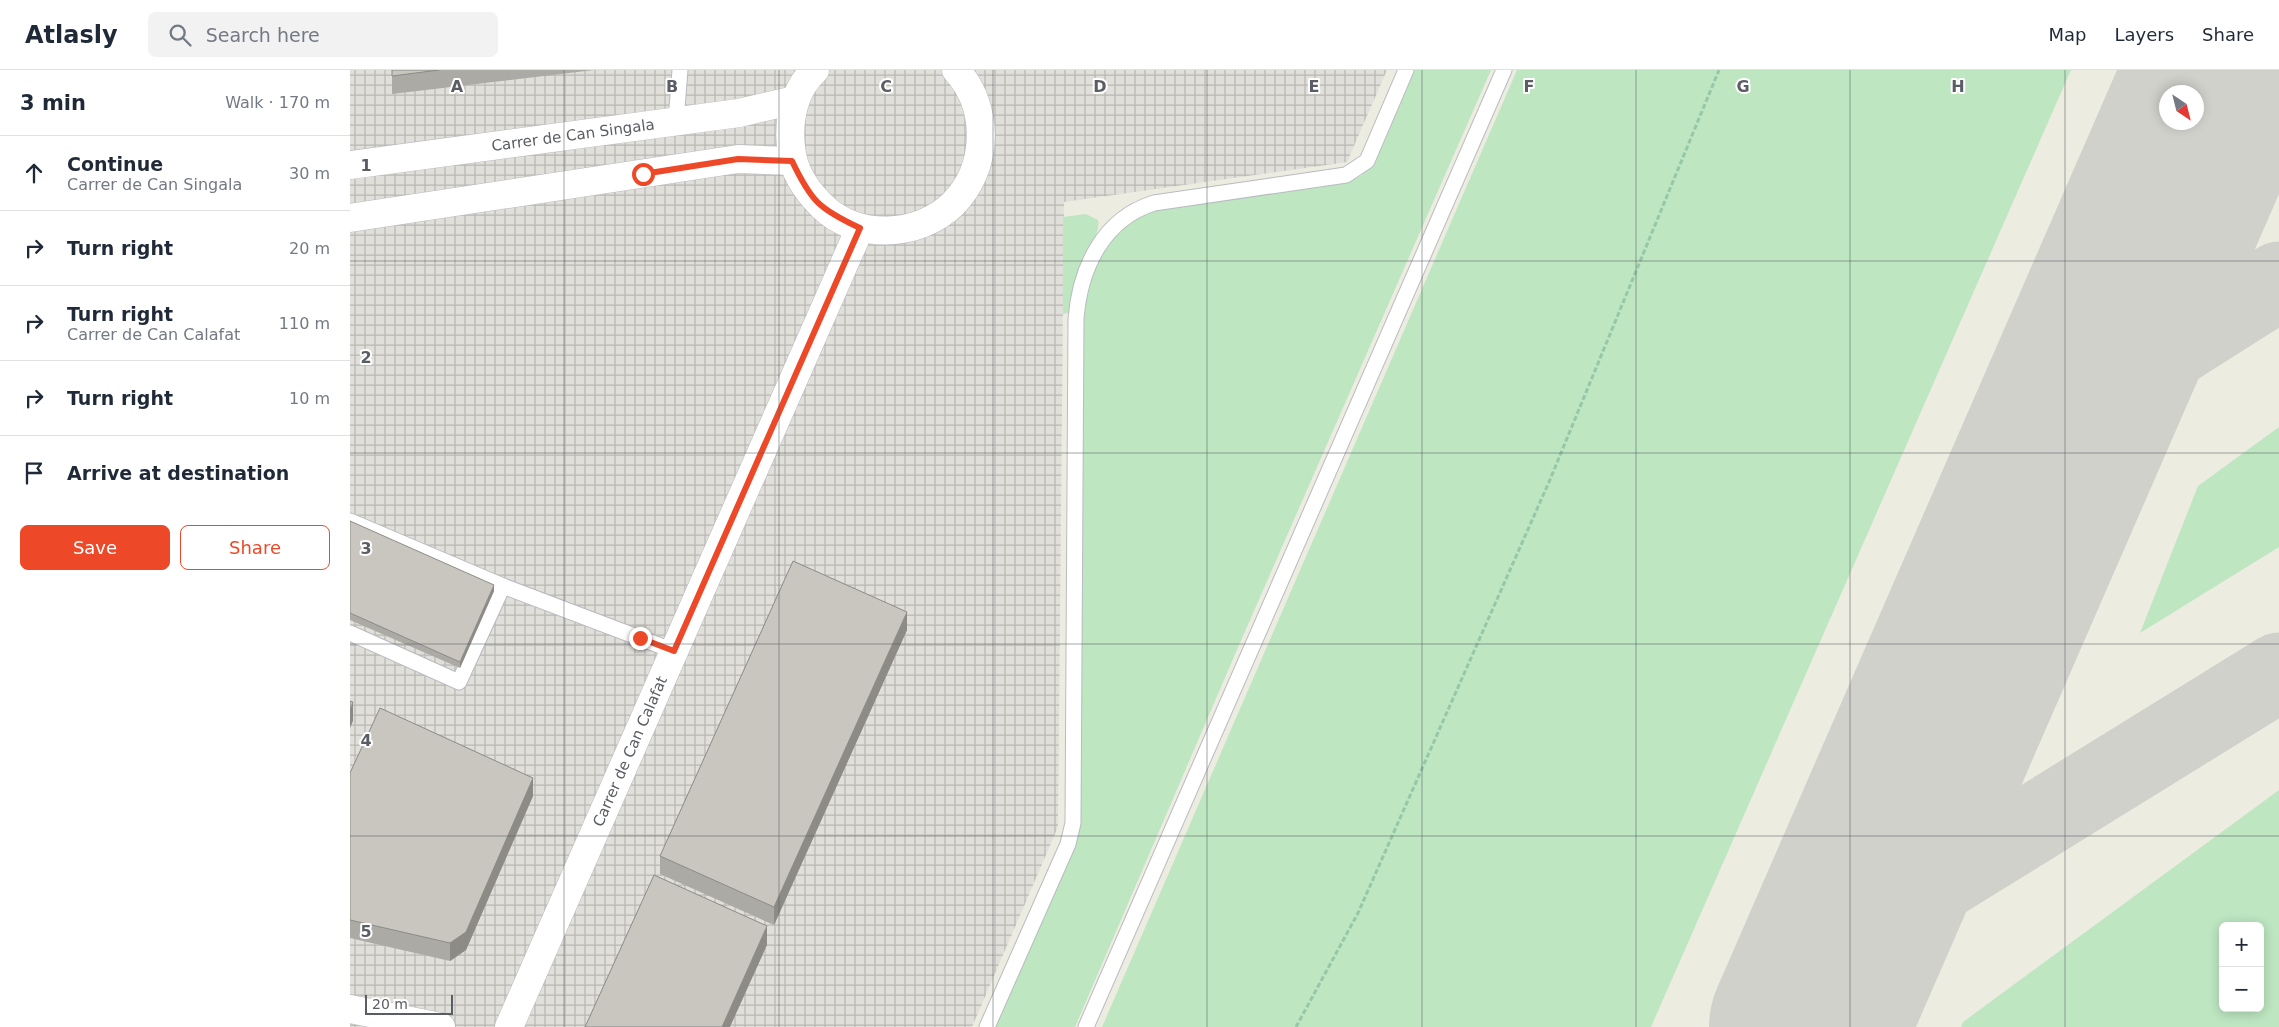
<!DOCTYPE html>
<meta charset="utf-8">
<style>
:root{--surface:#fff;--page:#f2f2f3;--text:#1f2937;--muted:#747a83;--line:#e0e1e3;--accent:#ed4928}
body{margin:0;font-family:"DejaVu Sans",sans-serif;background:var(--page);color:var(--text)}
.controls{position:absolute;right:15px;bottom:15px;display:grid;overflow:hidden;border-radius:8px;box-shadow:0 2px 12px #0003}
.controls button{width:45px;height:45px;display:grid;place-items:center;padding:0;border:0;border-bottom:1px solid var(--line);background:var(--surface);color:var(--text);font:25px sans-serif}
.compass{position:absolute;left:1809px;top:15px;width:45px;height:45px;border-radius:50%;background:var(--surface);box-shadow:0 2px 12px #0003;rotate:145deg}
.scale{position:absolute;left:15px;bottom:12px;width:88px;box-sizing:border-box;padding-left:5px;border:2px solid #5a5d63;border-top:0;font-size:14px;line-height:18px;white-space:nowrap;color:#5a5d63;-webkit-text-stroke:4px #fff;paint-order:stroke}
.stop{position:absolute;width:15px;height:15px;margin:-11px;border:4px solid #ed4928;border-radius:50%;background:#fff}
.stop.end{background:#ed4928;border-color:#fff;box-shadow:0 1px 5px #0008}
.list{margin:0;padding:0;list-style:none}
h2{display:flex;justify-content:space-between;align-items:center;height:65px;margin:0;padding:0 20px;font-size:21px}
h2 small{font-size:16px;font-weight:400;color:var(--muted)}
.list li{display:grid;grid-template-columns:32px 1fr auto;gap:15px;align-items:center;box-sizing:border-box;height:75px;padding:0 20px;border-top:1px solid var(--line)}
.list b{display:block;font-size:19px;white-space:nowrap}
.list p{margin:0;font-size:16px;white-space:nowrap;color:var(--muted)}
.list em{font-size:16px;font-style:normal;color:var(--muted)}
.actions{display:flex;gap:10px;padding:15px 20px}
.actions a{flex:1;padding:11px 0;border:1px solid var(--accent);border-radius:8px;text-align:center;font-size:18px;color:var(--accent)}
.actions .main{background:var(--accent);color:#fff}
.icon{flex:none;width:28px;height:28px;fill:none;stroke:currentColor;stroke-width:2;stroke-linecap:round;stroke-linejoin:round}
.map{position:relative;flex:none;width:1929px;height:957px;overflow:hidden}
header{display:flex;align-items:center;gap:30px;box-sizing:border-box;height:70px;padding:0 25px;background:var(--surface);border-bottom:1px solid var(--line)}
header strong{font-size:24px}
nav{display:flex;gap:28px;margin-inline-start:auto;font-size:18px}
.search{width:350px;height:45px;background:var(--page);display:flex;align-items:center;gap:12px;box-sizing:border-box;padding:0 18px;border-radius:8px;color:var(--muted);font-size:19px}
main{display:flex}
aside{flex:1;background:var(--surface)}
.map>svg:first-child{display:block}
</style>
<header>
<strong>Atlasly</strong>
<div class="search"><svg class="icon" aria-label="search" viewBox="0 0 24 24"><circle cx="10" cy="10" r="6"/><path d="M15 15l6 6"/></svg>Search here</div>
<nav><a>Map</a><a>Layers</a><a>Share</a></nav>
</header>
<main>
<aside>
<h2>3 min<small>Walk · 170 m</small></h2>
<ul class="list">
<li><svg class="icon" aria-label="ahead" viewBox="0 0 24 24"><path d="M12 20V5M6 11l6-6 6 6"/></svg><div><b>Continue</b><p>Carrer de Can Singala</p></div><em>30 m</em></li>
<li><svg class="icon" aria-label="right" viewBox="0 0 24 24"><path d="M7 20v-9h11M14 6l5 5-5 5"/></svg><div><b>Turn right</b></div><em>20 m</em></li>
<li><svg class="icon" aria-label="right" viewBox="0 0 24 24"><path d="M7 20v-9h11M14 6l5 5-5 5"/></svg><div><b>Turn right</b><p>Carrer de Can Calafat</p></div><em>110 m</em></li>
<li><svg class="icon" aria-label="right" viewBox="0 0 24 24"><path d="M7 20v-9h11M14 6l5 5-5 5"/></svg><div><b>Turn right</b></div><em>10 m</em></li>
<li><svg class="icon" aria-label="arrive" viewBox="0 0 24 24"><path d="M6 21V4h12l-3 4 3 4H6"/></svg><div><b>Arrive at destination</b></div></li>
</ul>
<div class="actions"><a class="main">Save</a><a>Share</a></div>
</aside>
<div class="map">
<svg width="1929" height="957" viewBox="0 0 1929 957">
<defs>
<pattern id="industrial-grid" width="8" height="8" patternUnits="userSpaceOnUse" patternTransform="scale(1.25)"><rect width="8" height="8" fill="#e1dfd9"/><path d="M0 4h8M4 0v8" fill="none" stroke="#b9b8b4"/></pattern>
</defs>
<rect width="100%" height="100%" fill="#edece1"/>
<!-- industrial -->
<path fill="url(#industrial-grid)" d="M0,0H1037L997,92L714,132L708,757L622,957H0Z"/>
<!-- green -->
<g fill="#bde6c1" fill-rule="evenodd">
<path d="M1062,0H1141L886,582L725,957H644L730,754L732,262C736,225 744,181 775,156C782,150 793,145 802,140L991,113L1011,106L1022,93Z"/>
<path d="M1167,0H1721L1301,957H752Z"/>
<path d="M736,144L748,150C752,163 728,204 723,220C720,227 720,235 719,243L713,244V147Z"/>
<path d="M1929,357V477L1790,563L1848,416Z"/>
<path d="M1929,720V957H1611L1613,952ZM1873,856H1910V938H1873Z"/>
</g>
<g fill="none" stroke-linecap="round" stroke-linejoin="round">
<!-- taxiway -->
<g stroke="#d1d1cc" stroke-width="79">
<path d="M1706,387C1724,360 1742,337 1765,315L1929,211"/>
<path d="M1472,924C1499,883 1513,863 1554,834L1929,602"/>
</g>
<!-- runway -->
<path stroke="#d1d1cc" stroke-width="198" d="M1458,957L1875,0"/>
<!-- lane casing -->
<g stroke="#b9bbc1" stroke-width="17">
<g id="lane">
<path d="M326,51L330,0"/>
<path d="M0,451L153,516L109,612L0,563"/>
<path d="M153,516L324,581"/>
<path d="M637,957L718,774L723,753L726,249C730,198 753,149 804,133L996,105L1017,91L1056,0"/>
<path d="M736,957L1154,0"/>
</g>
</g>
<!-- street casing -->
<g stroke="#b9bbc1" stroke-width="29">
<g id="street">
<path d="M465,0C444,19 438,50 441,77C443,101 455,119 472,136C506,170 568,168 603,134C639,98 640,37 606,0"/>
<path id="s1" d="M0,95L389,43L445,30"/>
<path d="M0,148L388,89L442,91"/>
<path d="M0,939L91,957"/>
<path id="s2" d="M159,957L510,158"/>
</g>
</g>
<!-- path -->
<path stroke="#96c7a8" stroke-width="3" stroke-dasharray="5 2.5" stroke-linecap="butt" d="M946,957L1008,843L1199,412L1369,0"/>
<!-- lane -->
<use href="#lane" stroke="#fff" stroke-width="15"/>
<!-- street -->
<use href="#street" stroke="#fff" stroke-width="28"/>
</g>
<!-- wall -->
<g fill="#acaaa4">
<path d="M42,0H244L42,24Z"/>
<path d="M0,451L144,521L110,598L0,550Z"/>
<path d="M557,560L424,855L310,804V786Z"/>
<path d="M0,703L183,726L116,880L100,891L0,868Z"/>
</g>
<!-- shaded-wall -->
<g fill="#8c8b86">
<path d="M144,515V521L110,598V592Z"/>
<path d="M557,542V560L424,855V837Z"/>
<path d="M3,632V651L0,658V640Z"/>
<path d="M183,708V726L116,880L100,891V873Z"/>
<path d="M417,856V875L380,957H372Z"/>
</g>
<!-- building -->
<g fill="#c8c6bf" stroke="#8c8b86">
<path d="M42,0H89L42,6Z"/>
<path d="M0,451L144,515L110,592L0,543Z"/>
<path d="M443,491L557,542L424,837L310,786Z"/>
<path d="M0,631L3,632L0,640Z"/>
<path d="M30,638L183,708L116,862L100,873L0,850V703Z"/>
<path d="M304,805L417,856L372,957H235Z"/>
</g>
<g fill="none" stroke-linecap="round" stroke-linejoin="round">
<!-- route -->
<path stroke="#ed4928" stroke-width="6" d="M290,568L324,581L510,158C469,139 461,131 442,91L388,89L293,104"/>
</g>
<!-- grid -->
<path fill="none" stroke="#5a5d63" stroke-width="1" stroke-opacity="0.55" d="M214,0V957M429,0V957M643,0V957M857,0V957M1072,0V957M1286,0V957M1500,0V957M1715,0V957M0,191H1929M0,383H1929M0,574H1929M0,766H1929"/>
<g text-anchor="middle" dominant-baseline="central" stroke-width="4" stroke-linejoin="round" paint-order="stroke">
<!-- street labels -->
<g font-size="15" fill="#5a5d63" stroke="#fff">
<text stroke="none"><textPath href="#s1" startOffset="225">Carrer de Can Singala</textPath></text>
<text stroke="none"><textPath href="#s2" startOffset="301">Carrer de Can Calafat</textPath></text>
</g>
</g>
<g font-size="16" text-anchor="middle" font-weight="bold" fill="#5a5d63" stroke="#fff" stroke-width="4" stroke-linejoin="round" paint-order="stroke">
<text x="107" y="22">A</text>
<text x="322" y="22">B</text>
<text x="536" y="22">C</text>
<text x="750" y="22">D</text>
<text x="964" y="22">E</text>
<text x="1179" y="22">F</text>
<text x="1393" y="22">G</text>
<text x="1608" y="22">H</text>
<text x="16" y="101">1</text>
<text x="16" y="293">2</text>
<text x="16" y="484">3</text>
<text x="16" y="676">4</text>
<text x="16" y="867">5</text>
</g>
</svg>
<div class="controls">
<button>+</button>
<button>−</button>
</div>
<svg class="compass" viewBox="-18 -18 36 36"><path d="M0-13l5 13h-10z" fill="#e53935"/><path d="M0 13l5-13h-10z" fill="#747a83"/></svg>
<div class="scale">20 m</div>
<div class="stop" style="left:293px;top:104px"></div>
<div class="stop end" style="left:290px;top:568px"></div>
</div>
</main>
